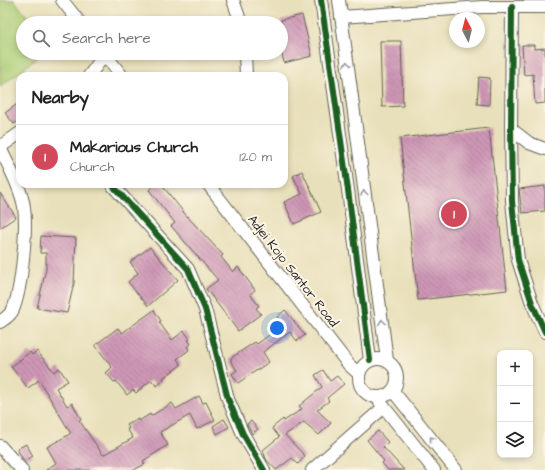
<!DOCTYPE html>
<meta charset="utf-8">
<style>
:root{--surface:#fff;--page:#f6f6f6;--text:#222;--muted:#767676;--line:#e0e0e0;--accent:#d1495b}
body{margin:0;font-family:"Architects Daughter",sans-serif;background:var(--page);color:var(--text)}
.controls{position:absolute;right:12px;bottom:12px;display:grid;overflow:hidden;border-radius:8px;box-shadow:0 2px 6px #0003}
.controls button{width:36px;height:36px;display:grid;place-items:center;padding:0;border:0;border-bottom:1px solid var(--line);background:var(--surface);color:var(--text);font:20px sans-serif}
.compass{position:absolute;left:449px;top:12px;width:36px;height:36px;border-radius:50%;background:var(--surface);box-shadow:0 2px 6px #0003;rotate:353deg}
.you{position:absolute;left:277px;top:328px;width:14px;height:14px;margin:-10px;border:3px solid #fff;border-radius:50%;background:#1a73e8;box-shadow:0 0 0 6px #1a73e833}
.badge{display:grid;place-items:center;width:26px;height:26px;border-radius:50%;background:var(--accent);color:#fff;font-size:13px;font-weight:700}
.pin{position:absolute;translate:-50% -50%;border:2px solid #fff;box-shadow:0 1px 4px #0006}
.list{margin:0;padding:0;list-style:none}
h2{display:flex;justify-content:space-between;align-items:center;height:52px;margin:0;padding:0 16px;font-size:17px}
h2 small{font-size:13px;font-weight:400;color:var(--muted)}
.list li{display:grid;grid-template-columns:26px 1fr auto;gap:12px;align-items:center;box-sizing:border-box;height:64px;padding:0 16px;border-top:1px solid var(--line)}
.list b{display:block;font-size:15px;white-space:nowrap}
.list p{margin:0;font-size:13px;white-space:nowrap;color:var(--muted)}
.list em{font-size:13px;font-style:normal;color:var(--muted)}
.icon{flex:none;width:22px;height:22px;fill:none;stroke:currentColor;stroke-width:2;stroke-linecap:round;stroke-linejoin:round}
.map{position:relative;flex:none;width:545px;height:470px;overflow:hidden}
.search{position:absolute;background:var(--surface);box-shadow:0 2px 6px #0003;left:16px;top:16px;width:272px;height:44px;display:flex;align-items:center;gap:10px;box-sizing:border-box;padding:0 14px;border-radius:22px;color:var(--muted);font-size:15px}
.panel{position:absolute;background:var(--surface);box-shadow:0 2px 6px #0003;left:16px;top:72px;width:272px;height:116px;border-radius:12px}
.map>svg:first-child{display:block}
</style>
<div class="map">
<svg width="545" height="470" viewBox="0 0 545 470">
<defs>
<pattern id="building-back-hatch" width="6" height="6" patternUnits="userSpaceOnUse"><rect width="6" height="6" fill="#ce96b6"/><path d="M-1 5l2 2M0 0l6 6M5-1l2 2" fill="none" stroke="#a67a93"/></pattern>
</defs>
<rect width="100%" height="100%" fill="#fcf5e5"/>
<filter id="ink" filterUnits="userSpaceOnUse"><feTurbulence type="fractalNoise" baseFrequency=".025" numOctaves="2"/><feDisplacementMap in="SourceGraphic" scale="8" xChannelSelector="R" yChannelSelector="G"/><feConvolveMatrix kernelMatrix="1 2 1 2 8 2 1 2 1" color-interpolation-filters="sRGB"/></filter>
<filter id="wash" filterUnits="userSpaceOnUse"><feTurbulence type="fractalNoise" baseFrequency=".012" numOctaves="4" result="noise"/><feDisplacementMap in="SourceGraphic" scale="16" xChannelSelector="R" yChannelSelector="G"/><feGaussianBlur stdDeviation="0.9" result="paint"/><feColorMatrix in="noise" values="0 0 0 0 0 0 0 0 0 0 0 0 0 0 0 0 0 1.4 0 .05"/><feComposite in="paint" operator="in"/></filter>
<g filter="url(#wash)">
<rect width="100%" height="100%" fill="#e8e0ba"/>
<!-- pitch -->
<path fill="#abcd75" stroke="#647448" d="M0,0H14L32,23H23V53H43L0,87Z"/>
<g id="blocks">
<!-- building -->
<g fill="url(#building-back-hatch)">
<path d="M302,15L312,56L284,63L281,50V20Z"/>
<path d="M380,41H401L403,106L382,107Z"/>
<path d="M522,45H534V49L545,48V103L535,104L533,74L524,75Z"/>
<path d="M479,77L490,78L489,105L477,104Z"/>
<path d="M20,102V120L14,124L5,113Z"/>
<path d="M489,128L507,290L418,300L400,138Z"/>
<path d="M302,171L321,212L294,224L284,202L302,194L293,176Z"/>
<path d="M156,184H161L185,214L223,255L221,257L233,272L238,267L255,290L250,294L259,306L256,308L261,314L238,331L206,289L218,280L171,226L175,223L149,190Z"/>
<path d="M545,186V211L522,213L519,189Z"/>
<path d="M0,193L16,217L0,228Z"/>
<path d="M41,236L76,238L74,283L67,313L37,308L46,269V253H40Z"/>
<path d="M150,247L178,280L148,306L128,282L138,273L130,262Z"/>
<path d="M154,310L161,321L159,322L172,340L184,331L190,339L188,340L191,344L187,347L189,350L177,359L181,365L163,378L164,380L157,386L151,380L136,393L133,390L127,395L116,381L114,382L106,373L112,367L95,345L118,328L122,333Z"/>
<path d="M285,310L305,335L297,341L290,332L263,352L269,362L238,383L232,374L237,370L231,362V358L255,342L257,344L283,325L277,317Z"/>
<path d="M37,351L54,372L59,368L68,381L56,388L67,406L72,403L81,419L79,420L103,455L133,438L127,429L129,428L127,425L138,419L139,421L150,414L151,416L172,403L176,409L199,396L203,403L206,402L215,420L197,429L190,415L160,432L168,445L143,461L145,464L134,470H46L56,463L47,447L70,434V432L39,380L28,388L11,367L30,352L32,355Z"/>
<path d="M323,370L330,381L337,376L344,384L327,398L329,401L317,410L331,423L319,435L304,422L285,435L305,456L298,464L292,458L276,470L266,459L263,450L279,437L272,428L283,419L284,421L302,409L299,406L322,387L315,375Z"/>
<path d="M224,419L229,427L217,434L213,426Z"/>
<path d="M251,421L258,429L252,434L247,424Z"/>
<path d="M378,431L388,442L383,447L404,470H388L382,463L384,461L367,440Z"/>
<path d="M26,444L33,456L24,461L17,449Z"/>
</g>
</g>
</g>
<g filter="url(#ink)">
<use href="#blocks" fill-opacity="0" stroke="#636153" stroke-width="1"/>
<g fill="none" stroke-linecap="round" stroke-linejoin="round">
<!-- minor casing -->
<g stroke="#636153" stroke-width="14">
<g id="minor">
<path d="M62,0L80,23"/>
<path d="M233,0L241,23"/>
<path d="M321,0L348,190L370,360"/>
<path d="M339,0L387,360"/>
<path d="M512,7L511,129L512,201L518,260L532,303L545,332"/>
<path d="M341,17L482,7H545"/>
<path d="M104,53L122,76"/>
<path d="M245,53L246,76"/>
<path d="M89,76L105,54"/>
<path d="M511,129L529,143L545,149"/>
<path d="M0,147L20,133"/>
<path d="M208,184L349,365L358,373"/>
<path d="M113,186L188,269L205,309L228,399L243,434L264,470"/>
<path d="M0,322C6,318 12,314 14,307C22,286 27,229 24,207C21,187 8,166 0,147"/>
<circle cx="378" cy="378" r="19"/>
<path d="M393,391L456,470"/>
<path d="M380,402L434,470"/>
<path d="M0,446L22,470"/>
<path d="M312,470L384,407"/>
</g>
</g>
<!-- minor -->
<use href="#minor" stroke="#fff" stroke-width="12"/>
<!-- cycleway casing -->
<g stroke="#fcf5e5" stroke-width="8">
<g id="cycleway">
<path d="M321,0L348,190L370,360"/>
<path d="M512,7L511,129L512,201L518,260L532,303L545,332"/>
<path d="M113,186L188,269L205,309L228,399L243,434L264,470"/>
</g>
</g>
<!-- cycleway -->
<use href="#cycleway" stroke="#1b5e20" stroke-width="6"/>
</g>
<!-- one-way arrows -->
<defs><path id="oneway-chevron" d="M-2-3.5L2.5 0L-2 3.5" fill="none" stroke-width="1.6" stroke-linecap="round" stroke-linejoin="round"/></defs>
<g stroke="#999">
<use href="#oneway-chevron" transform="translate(347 64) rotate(-98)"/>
<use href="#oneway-chevron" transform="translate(364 193) rotate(-98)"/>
<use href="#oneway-chevron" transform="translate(382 322) rotate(-98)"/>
<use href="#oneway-chevron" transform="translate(432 439) rotate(-128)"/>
</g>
</g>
<g text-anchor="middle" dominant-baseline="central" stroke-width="4" stroke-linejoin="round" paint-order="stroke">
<!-- street labels -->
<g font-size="13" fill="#1c1c1c" stroke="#fcf5e5">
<text transform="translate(293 271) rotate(52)">Adjei Kojo Santor Road</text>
</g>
</g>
</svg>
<div class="controls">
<button>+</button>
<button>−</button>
<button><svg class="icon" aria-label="layers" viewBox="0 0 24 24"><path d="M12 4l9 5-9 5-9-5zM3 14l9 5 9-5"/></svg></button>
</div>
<svg class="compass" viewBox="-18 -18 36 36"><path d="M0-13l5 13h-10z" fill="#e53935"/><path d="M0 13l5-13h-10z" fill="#767676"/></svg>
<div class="you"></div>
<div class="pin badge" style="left:454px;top:214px">1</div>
<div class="search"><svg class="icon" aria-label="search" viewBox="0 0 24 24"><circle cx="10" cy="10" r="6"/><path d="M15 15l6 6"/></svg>Search here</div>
<section class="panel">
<h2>Nearby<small></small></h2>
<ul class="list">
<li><span class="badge">1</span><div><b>Makarious Church</b><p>Church</p></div><em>120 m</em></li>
</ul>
</section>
</div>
